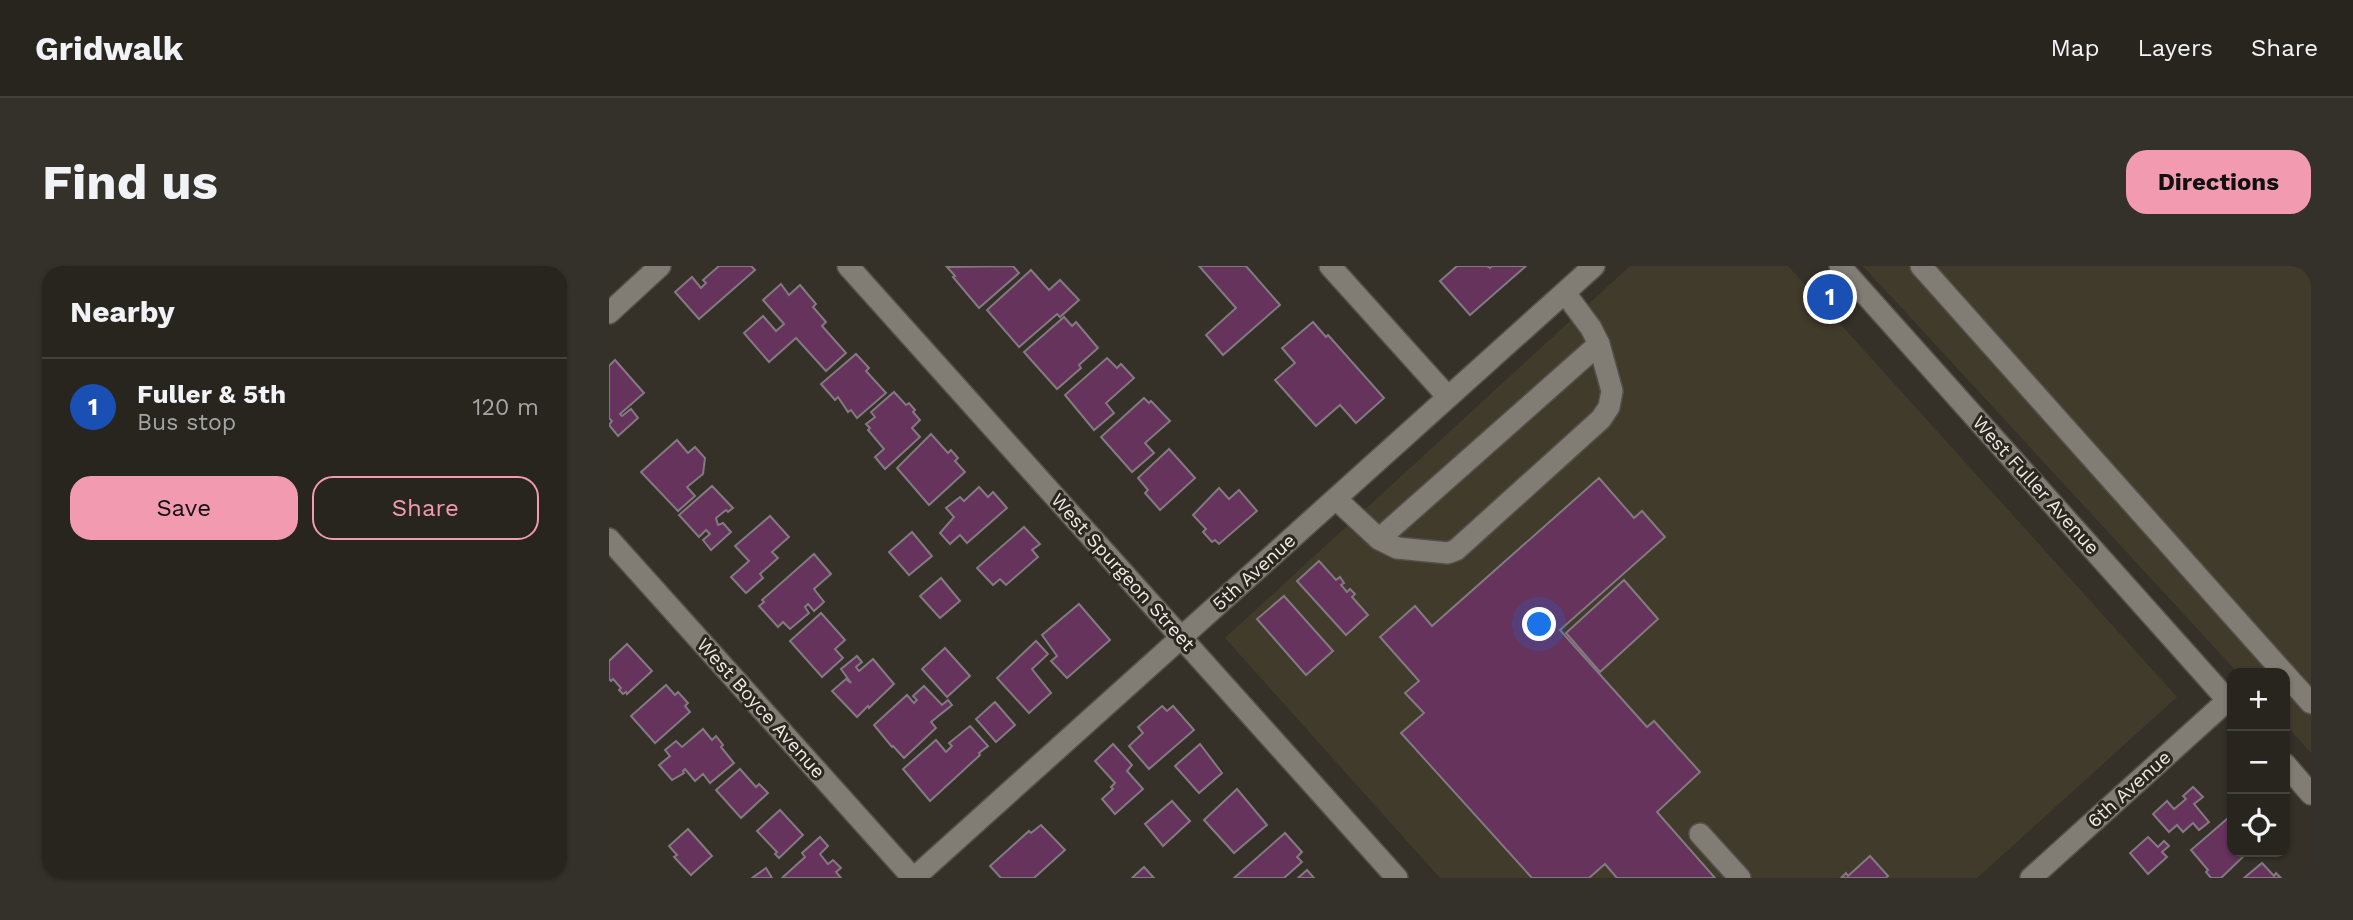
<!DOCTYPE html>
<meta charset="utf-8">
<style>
:root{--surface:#28251e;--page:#34312b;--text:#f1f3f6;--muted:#a5a5a4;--line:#44423c;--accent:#f29ab0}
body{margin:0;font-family:"Work Sans",sans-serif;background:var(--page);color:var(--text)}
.controls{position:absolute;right:21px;bottom:21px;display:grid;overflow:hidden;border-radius:14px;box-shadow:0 2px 5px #0004}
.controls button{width:63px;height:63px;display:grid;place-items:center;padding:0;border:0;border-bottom:2px solid var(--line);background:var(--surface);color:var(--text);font:35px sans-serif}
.you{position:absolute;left:931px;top:359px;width:24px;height:24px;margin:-18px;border:5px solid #fff;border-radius:50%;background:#1a73e8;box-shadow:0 0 0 10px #1a73e833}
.badge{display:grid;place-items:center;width:46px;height:46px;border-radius:50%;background:var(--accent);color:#fff;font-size:23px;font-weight:700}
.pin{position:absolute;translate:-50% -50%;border:4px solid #fff;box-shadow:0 2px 7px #0006}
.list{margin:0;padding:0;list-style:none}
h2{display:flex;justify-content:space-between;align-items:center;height:91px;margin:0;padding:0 28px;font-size:30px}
h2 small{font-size:23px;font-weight:400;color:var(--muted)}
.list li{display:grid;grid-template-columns:46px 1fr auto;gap:21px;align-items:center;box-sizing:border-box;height:98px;padding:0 28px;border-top:2px solid var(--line)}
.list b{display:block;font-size:26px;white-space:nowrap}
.list p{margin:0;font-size:23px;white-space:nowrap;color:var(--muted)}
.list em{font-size:23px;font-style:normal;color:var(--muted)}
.actions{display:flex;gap:14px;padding:21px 28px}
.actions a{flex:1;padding:16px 0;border:2px solid var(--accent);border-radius:21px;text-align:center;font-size:24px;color:var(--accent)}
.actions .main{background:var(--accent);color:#111}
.icon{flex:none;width:38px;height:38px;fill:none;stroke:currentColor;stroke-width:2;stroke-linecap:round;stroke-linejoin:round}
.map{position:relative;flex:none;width:1702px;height:612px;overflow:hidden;border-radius:21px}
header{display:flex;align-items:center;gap:42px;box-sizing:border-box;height:98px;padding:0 35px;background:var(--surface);border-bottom:2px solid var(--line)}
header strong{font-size:33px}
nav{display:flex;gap:38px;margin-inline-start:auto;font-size:24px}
.intro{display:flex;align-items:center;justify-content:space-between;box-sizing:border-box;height:168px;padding:0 42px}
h1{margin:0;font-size:49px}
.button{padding:18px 32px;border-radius:21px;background:var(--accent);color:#111;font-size:24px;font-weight:700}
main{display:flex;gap:42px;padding:0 42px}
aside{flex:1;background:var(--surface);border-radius:21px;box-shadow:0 2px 5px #0004}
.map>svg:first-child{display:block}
</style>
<header>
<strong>Gridwalk</strong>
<nav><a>Map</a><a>Layers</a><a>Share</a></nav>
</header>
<div class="intro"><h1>Find us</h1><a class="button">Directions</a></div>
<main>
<aside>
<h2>Nearby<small></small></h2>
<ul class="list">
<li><span class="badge" style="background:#1a4fb4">1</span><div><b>Fuller &amp; 5th</b><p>Bus stop</p></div><em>120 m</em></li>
</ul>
<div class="actions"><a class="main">Save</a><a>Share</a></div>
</aside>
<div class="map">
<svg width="1702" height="612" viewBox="0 0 1702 612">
<rect width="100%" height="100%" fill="#353128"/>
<!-- built -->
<g fill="#413b2c">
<path d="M1021,0H1179L1568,431L1368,612H831L616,372Z"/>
<path d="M1254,0H1702V487L1676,458V407H1629Z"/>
</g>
<!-- building -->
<g fill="#66335d" stroke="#837980" stroke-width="2">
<path d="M110,0H142L146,4L90,53L66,26L83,11L92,22L97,17L94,14Z"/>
<path d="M404,0L410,7L370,42L344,11L346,10L338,1Z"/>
<path d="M590,0H637L671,39L614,89L597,69L627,42Z"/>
<path d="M848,0H878L881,2L883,0H917L861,49L831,15Z"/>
<path d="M422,4L440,24L451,14L470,34L451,51L448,48L410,81L378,44Z"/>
<path d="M172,18L180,29L191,19L207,38L204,41L217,56L213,60L237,87L217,105L187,72L160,96L135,67L154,50L167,65L175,58L154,34Z"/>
<path d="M455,51L463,60L467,56L489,82L470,99L472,102L448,123L415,86Z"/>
<path d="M704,56L717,71L719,69L775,132L747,157L731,139L707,160L666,114L686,97L673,82Z"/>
<path d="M247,88L260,102L257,105L277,127L248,152L242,144L239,146L229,131L226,134L212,118Z"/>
<path d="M498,92L508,102L512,98L525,112L497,137L505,147L485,164L456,129Z"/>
<path d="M6,94L35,127L11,148L13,150L22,143L29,152L9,170L0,159L3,155L0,152V100Z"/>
<path d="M285,126L297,139L300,137L306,144L304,146L311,154L303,162L311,171L276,203L266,191L275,183L259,164L261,162L257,158L266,151L262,146Z"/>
<path d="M535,132L540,137L542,135L561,155L536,177L545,187L523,206L492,171Z"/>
<path d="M322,168L339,187L342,184L349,192L346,195L356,206L320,239L288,202Z"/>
<path d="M68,174L79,187L86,181L96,192L94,208L78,221L86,230L69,245L32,206Z"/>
<path d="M560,183L586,212L551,244L536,227L539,224L529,212Z"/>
<path d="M990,212L1025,252L1033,245L1056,271L951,364L1038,461L1045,455L1091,506L1048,546L1106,612H1008L996,598L980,612H923L792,467L815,447L796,427L810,415L771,371L806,340L823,360Z"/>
<path d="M103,220L124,242L119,246L117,244L107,252L109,259L114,257L122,266L102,284L94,274L101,268L97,264L90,271L70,249Z"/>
<path d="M370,221L379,231L384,226L398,242L358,277L351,269L341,278L331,267L345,251L337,242L351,231L355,235Z"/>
<path d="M610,222L620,233L630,224L648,245L610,278L606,274L603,276L594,266L597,263L584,249Z"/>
<path d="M161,250L180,271L163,286L169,292L151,308L154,312L137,327L122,311L140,295L126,280Z"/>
<path d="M415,261L431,278L423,284L429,291L397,319L391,313L384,319L368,302Z"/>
<path d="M303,266L323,290L300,309L280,286Z"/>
<path d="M205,288L222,308L205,323L215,336L205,345L199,338L196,341L200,347L181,363L174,356L169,361L150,340L155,336L153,334Z"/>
<path d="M710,295L727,314L731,311L735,317L732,319L738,326L741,323L746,328L743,331L759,349L737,369L688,315Z"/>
<path d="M332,312L351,335L331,352L311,330Z"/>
<path d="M1015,314L1049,353L991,406L957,367Z"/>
<path d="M675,330L724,385L697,409L648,353Z"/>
<path d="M470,338L501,374L458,412L442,395L448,390L433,369Z"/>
<path d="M212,347L236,374L226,383L234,392L213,411L181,375Z"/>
<path d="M427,375L439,388L423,403L442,427L420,447L388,412Z"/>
<path d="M18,378L43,405L18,428L17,426L14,428L10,424L12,422L4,413L2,415L0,413V395Z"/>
<path d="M336,382L361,410L338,431L313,403Z"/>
<path d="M248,390L253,396L247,401L250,405L264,393L285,418L260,442L259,440L248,451L223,425L237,413L242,417L232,403Z"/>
<path d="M57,419L66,429L69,426L79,437L76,440L81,446L46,477L22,450Z"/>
<path d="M315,420L333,439L339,434L343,439L322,456L327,462L295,492L284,480L283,481L265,459L298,429L305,437L308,434L304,430Z"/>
<path d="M386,436L406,459L387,476L367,453Z"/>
<path d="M553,440L558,445L564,440L585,464L540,503L520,480L534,467L529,461Z"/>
<path d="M361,460L379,480L370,487L371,489L321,535L294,503L327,474L337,486L343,480L340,477Z"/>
<path d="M94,463L103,474L107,470L114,479L112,481L125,497L101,517L94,508L86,515L76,503L74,505L75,507L63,514L50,499L61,490L56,484L67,475L73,481Z"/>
<path d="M504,478L523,499L518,505L534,523L506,548L493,533L504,523L502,521L506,517L486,495Z"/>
<path d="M591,478L613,507L590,527L566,500Z"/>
<path d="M131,503L147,521L150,518L159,527L132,552L107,524Z"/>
<path d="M1584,521L1594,531L1585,538L1600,556L1590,564L1584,557L1574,566L1568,559L1560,566L1544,548L1558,535L1565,543L1577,533L1574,530Z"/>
<path d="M628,523L658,559L625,587L595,554Z"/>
<path d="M563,535L581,555L554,580L536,558Z"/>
<path d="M171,544L194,569L170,592L166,588L168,586L148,565Z"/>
<path d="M1618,553L1623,559V586H1639L1612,612H1602L1597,606L1599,604L1582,584Z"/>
<path d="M432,559L456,584L425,612H392L381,600L420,565L422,567Z"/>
<path d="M79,563L103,590L82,609L65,591L68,589L60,580Z"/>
<path d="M676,567L693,586L688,591L693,596L675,612H625Z"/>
<path d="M211,571L219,580L211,588L219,598L224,594L232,602L227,606L232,612H173L196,591L193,587Z"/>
<path d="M1539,571L1549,581L1555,575L1560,580L1553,586L1558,591L1539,608L1521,587Z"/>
<path d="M1261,590L1279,610L1277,612H1232L1237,607L1239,610Z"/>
<path d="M1653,597L1665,610L1667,607L1672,612H1635Z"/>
<path d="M535,601L545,612H523Z"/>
<path d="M157,602L163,612H143Z"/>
<path d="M698,604L705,612H689Z"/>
</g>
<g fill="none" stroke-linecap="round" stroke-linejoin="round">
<!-- minor casing -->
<g stroke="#525048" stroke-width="24">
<g id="minor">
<path d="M239,0L788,612"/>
<path d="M721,0L839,131"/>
<path d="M1231,0L1623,439"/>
<path d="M1312,0L1675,407"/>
<path d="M0,47L51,0"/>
<path d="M727,233L770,273L788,282L839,287L847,284L992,153L1000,141L1003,125L990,78L982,62L956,27"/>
<path d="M0,273L304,612"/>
<path d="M770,273L990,78"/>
<path d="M1676,408L1702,437"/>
<path d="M1676,498L1702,528"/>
<path d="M1091,568L1131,612"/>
<path d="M305,612L985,0"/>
<path d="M1422,612L1619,434"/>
</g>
</g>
<!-- minor -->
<use href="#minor" stroke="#827d74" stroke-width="21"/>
</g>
<g text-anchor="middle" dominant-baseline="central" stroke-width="6" stroke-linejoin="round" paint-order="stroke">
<!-- street labels -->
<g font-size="19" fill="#edebe5" stroke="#2b271f">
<text transform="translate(1427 219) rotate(48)">West Fuller Avenue</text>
<text transform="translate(514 306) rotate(48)">West Spurgeon Street</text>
<text transform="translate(645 306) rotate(-42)">5th Avenue</text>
<text transform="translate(152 442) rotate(48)">West Boyce Avenue</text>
<text transform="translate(1520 523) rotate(-42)">6th Avenue</text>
</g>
</g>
</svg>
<div class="controls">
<button>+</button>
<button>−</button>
<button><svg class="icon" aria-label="locate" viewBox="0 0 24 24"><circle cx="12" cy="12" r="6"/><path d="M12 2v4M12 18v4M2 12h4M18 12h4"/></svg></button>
</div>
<div class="you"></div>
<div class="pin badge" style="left:1221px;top:31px;background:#1a4fb4">1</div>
</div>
</main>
